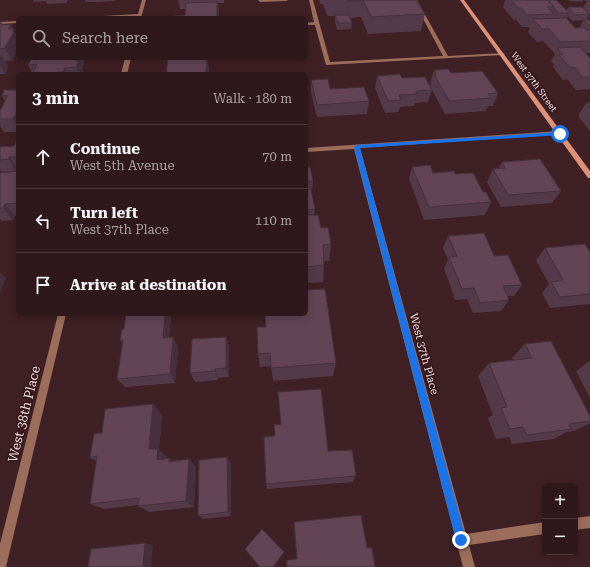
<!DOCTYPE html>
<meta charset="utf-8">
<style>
:root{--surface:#2f181b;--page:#372124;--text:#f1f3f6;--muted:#a7a0a3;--line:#4a373a}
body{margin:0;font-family:"Roboto Serif",serif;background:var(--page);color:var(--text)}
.controls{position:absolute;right:12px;bottom:12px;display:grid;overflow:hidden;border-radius:6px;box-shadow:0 2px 10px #0003}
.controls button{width:36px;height:36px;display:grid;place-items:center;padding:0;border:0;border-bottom:1px solid var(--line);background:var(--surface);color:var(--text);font:20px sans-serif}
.stop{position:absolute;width:12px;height:12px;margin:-9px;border:3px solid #1a73e8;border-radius:50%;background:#fff}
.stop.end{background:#1a73e8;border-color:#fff;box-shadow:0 1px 4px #0008}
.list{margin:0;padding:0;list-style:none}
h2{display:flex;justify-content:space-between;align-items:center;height:52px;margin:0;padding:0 16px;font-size:17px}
h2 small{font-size:13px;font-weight:400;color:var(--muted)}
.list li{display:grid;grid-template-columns:26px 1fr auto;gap:12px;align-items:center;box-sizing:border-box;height:64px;padding:0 16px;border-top:1px solid var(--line)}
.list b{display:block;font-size:15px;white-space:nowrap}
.list p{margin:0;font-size:13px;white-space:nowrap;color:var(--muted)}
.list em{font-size:13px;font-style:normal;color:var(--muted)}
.icon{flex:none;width:22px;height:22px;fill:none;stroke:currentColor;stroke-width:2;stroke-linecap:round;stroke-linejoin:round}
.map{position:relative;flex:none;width:590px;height:567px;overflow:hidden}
.search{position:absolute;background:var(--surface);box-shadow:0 2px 10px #0003;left:16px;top:16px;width:292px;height:44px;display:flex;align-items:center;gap:10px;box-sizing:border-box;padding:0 14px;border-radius:6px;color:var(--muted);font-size:15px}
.panel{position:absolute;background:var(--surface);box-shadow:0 2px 10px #0003;left:16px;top:72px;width:292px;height:244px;border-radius:6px}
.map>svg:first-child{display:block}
</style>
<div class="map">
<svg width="590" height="567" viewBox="0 0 590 567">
<rect width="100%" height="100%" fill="#3f2024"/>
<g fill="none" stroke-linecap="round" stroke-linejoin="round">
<!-- lane -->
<g fill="#9c6d5b" fill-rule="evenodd">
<path d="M258,0H288L286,1L260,2Z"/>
<path d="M309,0H313L330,62L443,56L413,0H417L448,56L503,53L505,54L503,55L326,65L315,25H306V23L314,22Z"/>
</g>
<!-- street -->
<g fill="#9c6d5b" fill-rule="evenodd">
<path d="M142,0H146L141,18H137V16L83,18L85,17L138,14Z"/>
<path d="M18,21V23L0,24V22Z"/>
<path d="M125,58H131L127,74H121Z"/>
<path d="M560,131L562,132V134L360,148L466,534L545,522V534L469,545L475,567H463L354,149L306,152V148Z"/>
<path d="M58,314H66L6,567H0V544Z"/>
<path d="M590,516V528L575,530V518Z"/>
</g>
<!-- secondary -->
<path fill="#dd9176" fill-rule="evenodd" d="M460,0H464L590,171V178H588Z"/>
</g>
<!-- wall -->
<g fill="#543a48" fill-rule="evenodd">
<path d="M33,0H68L66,3L47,4L46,1L34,2Z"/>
<path d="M85,0H115V1L99,2H86Z"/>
<path d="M178,0H224V3H218L219,18H174L185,15L186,9H180Z"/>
<path d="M319,0H416L425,14L421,31L368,34L361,17L350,18L352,23L351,29L337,30L335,21V16H329L327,15L323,4H320Z"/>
<path d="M501,0H556L567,10L568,7L583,8L587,1L583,0L582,2L569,1L568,0H590V15H589L587,20H590V53H585L590,58V89L576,90L567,79L563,80L553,67L554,64L551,61L555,54L543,41L537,42L528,32L530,27H522L516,20H514L503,7L505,0ZM568,16L572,21L583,20L580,26L581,27L575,28L567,19Z"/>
<path d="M0,23H2L3,25L17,36V37L18,39V50L12,61H5L8,67L5,74H0Z"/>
<path d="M32,58H83L84,63L82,69L84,73V74H32V73L28,65Z"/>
<path d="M434,70L451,73L498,93L493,106H488L486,111L445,114L430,86L431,83H430Z"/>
<path d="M377,76L402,78L432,90L428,102L415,103L414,106L400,107L398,112L385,113L375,88Z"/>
<path d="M311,80L330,89L369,101L367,114L317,117L311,93Z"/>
<path d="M18,90V132H4L0,126V111L5,101L2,96Z"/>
<path d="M586,103H590V131L578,116Z"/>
<path d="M18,136V170L17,172L18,171V216H15L13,220L2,221L0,219V173L2,172L0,170V147L14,146Z"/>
<path d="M502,162L561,191L552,203L501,207L487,182L493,169H498Z"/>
<path d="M306,167L313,181L312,194L315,209L314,215L321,228L331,244L329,261H324V265L323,282L306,283Z"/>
<path d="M412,167L433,173L455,174L483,192L491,202L485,215L424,220L409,179Z"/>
<path d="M448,236L494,256L522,285L514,296H507L509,300L501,311L473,313L467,299L455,300L444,268L448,260L443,248Z"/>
<path d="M545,248L590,252V304L550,308L542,293L549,284L536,260Z"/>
<path d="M171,318L169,338L173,337L178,347L175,383L125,387L117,379L123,344L120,340L124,329Z"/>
<path d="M266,327L336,363L333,376L273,381L271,366L260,367L258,354Z"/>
<path d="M226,337L229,347V377L218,378V380L195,382L190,373Z"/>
<path d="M525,344L590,416V423L574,431L566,432L554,439L512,444L509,437L496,439L488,418L493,415L478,376L489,363L513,360L512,358Z"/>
<path d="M588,362H590V398L576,371Z"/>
<path d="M153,404L162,415L159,450L167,457V458H169L172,461L189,459L196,467L194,507L149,512L138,506V505L104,509L90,504L97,461L90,458L102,433Z"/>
<path d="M328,451L356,476L353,482L267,489L266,484Z"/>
<path d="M227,457L231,463V516L203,519L198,515Z"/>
</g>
<!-- shaded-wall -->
<g fill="#45303b">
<path d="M217,2L219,14V18H217Z"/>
<path d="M11,24L17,36V37L18,39V50L12,61L5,48L8,29Z"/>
<path d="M1,55L8,67L5,74L0,65V57Z"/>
<path d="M77,58H83L84,63L82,69L84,73V74H79L76,67V61Z"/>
<path d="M207,58L209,68V74H206Z"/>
<path d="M65,68L67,74H64L63,72Z"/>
<path d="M16,114L18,118V126L13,119Z"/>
<path d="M9,157L18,170L17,172L9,159Z"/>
<path d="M5,204L15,216L13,220L3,208Z"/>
<path d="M0,272L6,278L0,294Z"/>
<path d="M165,314H169L171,318L168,348L163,338Z"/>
<path d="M173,337L178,347L175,383L170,374Z"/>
<path d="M226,337L229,347V377L226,368Z"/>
<path d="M215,369L218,378V380L215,371Z"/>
<path d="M153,404L162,415L159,450L167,457L166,468L157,460L149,449Z"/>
<path d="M227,457L231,463V516L228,512Z"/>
<path d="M189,459L196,467L194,507L186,501Z"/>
<path d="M145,543L153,545L151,567H143Z"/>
<path d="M284,552V553L274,567H273Z"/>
</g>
<!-- building -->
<g fill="#624454" stroke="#45303b">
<path d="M346,0H416L425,14L371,17L363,0L347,1Z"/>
<path d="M511,0H548L554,7H547L554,14L527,15L521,8H518Z"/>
<path d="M548,0H556L569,13H559L554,8V7Z"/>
<path d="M217,2V18H174V16L185,15L186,3Z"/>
<path d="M568,7H582L590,14L575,15Z"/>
<path d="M335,15H349L352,23H338Z"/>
<path d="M566,18L575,28L584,27L586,30H590V41L560,42L549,29H542L533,19Z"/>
<path d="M583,20H590V25H589Z"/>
<path d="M0,23H2L1,25L11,24L8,29L12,28L14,32L5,48L0,49Z"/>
<path d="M580,47L590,58V77H583L574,67H570L559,55L563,54L557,48Z"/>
<path d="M32,58H77L76,61H79L76,67L65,68L63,72L32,74L37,64L28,65Z"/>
<path d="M168,58H207L206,74H166Z"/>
<path d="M448,69L451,73L482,71L498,93L488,94L491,98L449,101L434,74H436L434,70Z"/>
<path d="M400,74L402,78L425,77L432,90L416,91L417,94L399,95L401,100L388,101L377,76Z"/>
<path d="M328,79L330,89L364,87L369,101L317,105L311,80Z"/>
<path d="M4,90H18V114H16L13,119H0V111L8,95L2,96Z"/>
<path d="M586,103H590V108Z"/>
<path d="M18,136V157H9V159L0,160V147L14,146Z"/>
<path d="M540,159L561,191L508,195L493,169L505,168L502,162Z"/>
<path d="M430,165L433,173L454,171L455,174L473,173L483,192H486L491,202L429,207L412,167Z"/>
<path d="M306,167H310L313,181L306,182L307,189H311L315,209L306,210Z"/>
<path d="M18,171V203L5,204L3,208H0V173Z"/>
<path d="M306,215H318L321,228L328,227L331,244L323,245L324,265L306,267Z"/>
<path d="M484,233L494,256L508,255L522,285L503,286L509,300L480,303L474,288L462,289L449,257L457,256L448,236Z"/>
<path d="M585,244L590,252V294L560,297L551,282L563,280L545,248Z"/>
<path d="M325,289L336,363L271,368L270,353L258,354L257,327H266L265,314H306V290Z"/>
<path d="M126,314H165L163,338L173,337L170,374L117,379L123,340H120L122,329H124Z"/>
<path d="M226,337V368L215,369V371L190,373L192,339Z"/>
<path d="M551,341L590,416V421L569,424L571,429L527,435L523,427L510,429L501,408L507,407L489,363L532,358L525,344Z"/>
<path d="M321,389L328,451L352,450L356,476L266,484L264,437L275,436L274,425L281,424L278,392Z"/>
<path d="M153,404L149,449H158L157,460L169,458V462L189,459L186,501L138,506L139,498L90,504L97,456L90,458L92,445L94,434L102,433L105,409Z"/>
<path d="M227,457L228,512L198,515L199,460Z"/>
<path d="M361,515L367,548H372L375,567H287V560L297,559L294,522Z"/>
<path d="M262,529L284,552L273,567H260L245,549Z"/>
<path d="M145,543L143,567H88L91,549Z"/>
</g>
<!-- route -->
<path fill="#1a73e8" d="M560,132L562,135L360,148L466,540L464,543L461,545L458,543L456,540L354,147L357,145Z"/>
<g text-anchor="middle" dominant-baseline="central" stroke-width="3" stroke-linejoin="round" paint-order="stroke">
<!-- far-street labels -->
<g font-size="9" fill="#f0dbdc" stroke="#34171a">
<text transform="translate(534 82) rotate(54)">West 37th Street</text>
</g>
<!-- street labels -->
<g font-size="11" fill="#f0dbdc" stroke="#34171a">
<text transform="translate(424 354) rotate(75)">West 37th Place</text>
</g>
<!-- near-street labels -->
<g font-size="13" fill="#f0dbdc" stroke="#34171a">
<text transform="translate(24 414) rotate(-76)">West 38th Place</text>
</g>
</g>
</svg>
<div class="controls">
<button>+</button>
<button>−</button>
</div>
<div class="stop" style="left:560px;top:134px"></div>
<div class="stop end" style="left:461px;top:540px"></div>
<div class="search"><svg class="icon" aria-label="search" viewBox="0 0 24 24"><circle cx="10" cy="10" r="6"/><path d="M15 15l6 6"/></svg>Search here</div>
<section class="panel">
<h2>3 min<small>Walk · 180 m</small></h2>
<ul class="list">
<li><svg class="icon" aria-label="ahead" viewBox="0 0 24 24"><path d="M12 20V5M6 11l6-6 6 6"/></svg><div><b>Continue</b><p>West 5th Avenue</p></div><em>70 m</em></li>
<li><svg class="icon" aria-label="left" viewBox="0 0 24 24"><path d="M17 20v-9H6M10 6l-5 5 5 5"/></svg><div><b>Turn left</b><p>West 37th Place</p></div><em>110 m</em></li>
<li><svg class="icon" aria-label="arrive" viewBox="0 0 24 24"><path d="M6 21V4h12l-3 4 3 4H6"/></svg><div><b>Arrive at destination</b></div></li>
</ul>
</section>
</div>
